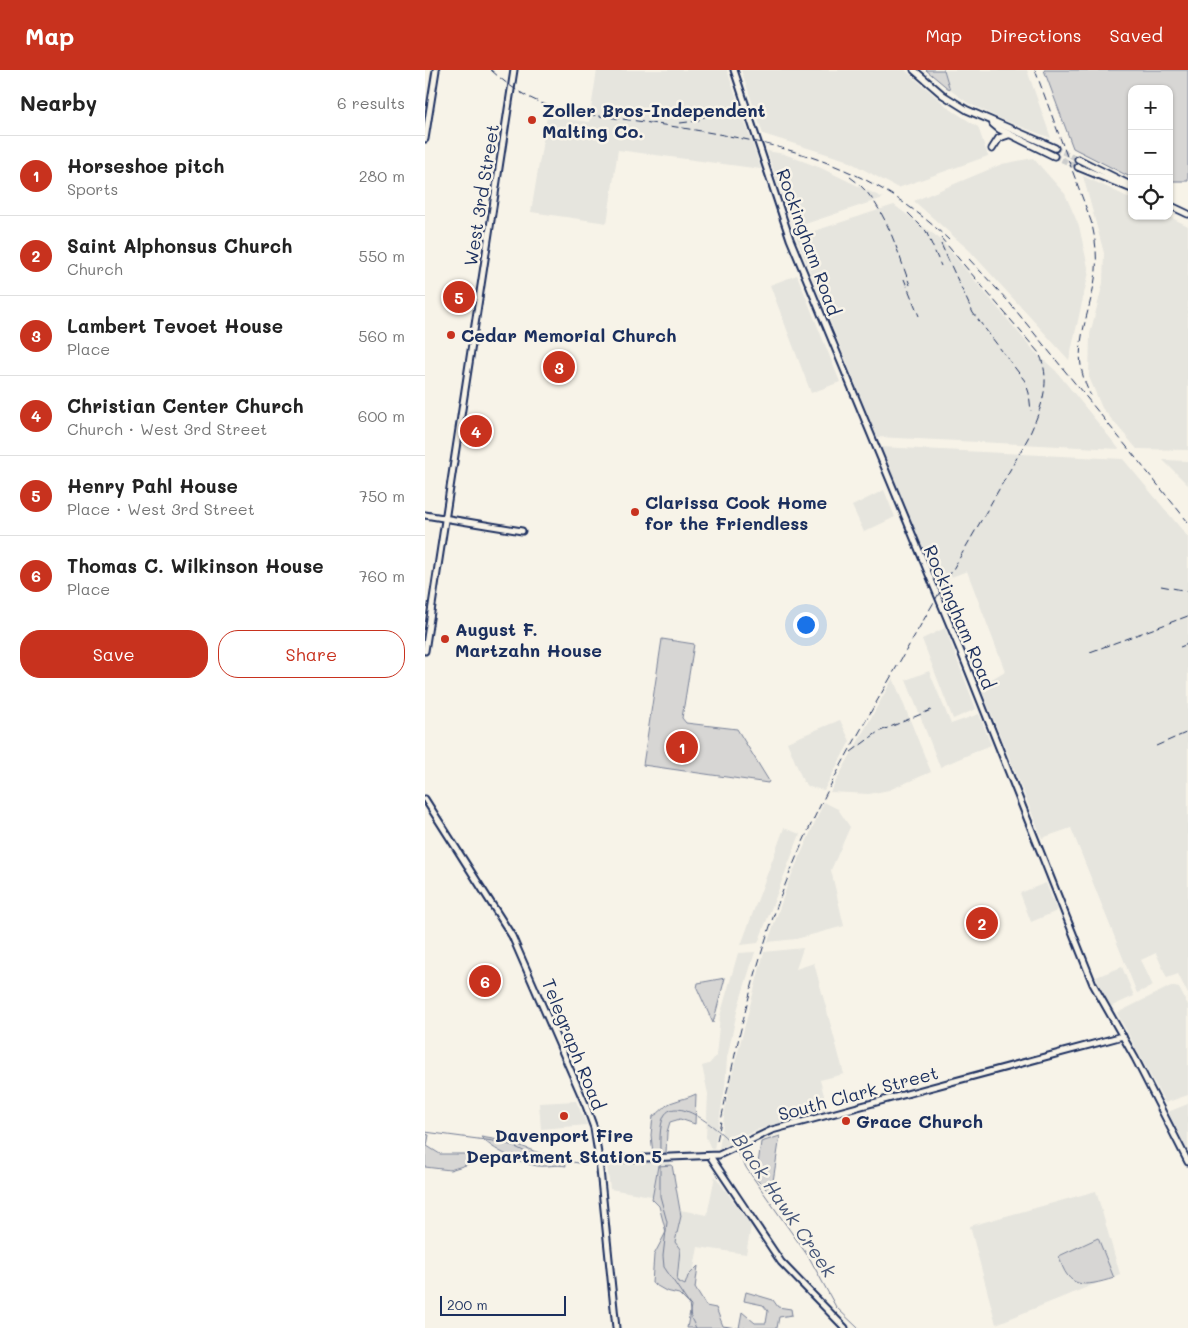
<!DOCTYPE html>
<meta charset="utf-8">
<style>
:root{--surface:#fff;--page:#f6f6f6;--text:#222;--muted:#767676;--line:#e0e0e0;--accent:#c8321e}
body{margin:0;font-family:Mali,sans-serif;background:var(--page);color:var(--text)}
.controls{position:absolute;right:15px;top:15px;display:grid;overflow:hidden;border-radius:10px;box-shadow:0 1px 4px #0004}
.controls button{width:45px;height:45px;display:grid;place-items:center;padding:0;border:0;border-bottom:1px solid var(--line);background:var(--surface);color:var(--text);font:25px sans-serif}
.scale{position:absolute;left:15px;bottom:12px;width:126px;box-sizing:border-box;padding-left:5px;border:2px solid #1b2f5e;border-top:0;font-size:14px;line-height:18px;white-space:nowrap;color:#1b2f5e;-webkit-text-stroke:4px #f7f3e8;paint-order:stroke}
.you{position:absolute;left:380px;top:554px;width:18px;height:18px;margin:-12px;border:4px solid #fff;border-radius:50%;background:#1a73e8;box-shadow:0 0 0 8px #1a73e833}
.badge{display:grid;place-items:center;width:32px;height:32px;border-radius:50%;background:var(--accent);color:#fff;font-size:16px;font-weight:700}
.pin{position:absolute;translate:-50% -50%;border:2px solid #fff;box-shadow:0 1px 5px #0006}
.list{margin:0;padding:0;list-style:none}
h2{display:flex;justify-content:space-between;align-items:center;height:65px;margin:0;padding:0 20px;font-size:21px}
h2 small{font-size:16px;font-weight:400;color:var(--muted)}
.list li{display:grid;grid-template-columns:32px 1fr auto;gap:15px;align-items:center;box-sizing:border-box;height:80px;padding:0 20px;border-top:1px solid var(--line)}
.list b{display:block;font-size:19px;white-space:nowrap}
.list p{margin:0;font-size:16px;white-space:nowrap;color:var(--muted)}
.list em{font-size:16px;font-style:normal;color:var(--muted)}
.actions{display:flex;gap:10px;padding:15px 20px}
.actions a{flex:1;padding:11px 0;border:1px solid var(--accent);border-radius:20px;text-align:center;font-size:18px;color:var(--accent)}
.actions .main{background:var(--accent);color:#fff}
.icon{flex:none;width:28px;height:28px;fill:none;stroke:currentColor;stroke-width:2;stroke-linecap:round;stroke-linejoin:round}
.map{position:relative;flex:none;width:763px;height:1258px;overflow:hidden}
header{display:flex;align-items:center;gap:30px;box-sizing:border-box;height:70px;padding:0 25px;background:var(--accent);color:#fff}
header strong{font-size:24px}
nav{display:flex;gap:28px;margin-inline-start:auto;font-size:18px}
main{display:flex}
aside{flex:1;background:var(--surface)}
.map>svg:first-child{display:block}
</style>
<header>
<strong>Map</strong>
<nav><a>Map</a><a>Directions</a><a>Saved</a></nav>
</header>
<main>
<aside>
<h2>Nearby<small>6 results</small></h2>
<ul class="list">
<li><span class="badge">1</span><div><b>Horseshoe pitch</b><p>Sports</p></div><em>280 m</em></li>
<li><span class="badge">2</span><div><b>Saint Alphonsus Church</b><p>Church</p></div><em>550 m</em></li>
<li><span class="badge">3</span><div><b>Lambert Tevoet House</b><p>Place</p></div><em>560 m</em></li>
<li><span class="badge">4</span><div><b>Christian Center Church</b><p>Church · West 3rd Street</p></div><em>600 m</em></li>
<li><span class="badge">5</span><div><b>Henry Pahl House</b><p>Place · West 3rd Street</p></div><em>750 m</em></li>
<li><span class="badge">6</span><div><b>Thomas C. Wilkinson House</b><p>Place</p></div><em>760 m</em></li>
</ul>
<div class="actions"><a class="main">Save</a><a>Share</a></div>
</aside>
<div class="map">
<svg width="763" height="1258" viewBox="0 0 763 1258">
<rect width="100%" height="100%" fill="#f7f3e8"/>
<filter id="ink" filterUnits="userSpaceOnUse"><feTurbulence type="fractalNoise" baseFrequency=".02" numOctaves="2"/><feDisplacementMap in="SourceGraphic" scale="10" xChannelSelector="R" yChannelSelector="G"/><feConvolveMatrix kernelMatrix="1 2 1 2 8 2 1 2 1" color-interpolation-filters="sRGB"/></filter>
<g filter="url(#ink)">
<!-- built -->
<g fill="#e6e5de">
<path d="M172,0H302L336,99L193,80L182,153L106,142L122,46L164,52Z"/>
<path d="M316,0H480L525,39L553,57L563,86L473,118L421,90L338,64Z"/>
<path d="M519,0H602L626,68L576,49L543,33L525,20Z"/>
<path d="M342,81L359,84L396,98L458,128L368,158Z"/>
<path d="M608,88L640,124L654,156L664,202L644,290L545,181L489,131L577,94Z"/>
<path d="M658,106L707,129V146H743L763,156V380L712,379L677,338L664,307L665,264L678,213L679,183Z"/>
<path d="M469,135L515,169L610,282L631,301L694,379L452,367L371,167Z"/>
<path d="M372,205L415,312L386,323L345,215Z"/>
<path d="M455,377L698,389L763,467V924L753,904L742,908L731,883L716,890L728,916L712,923L646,758L617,768L555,616L580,601L542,501L511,513Z"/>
<path d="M738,390L763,391V415Z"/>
<path d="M459,420L470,447L439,462L427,436Z"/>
<path d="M520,558L551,639L528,649L497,569Z"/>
<path d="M504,601L526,654L554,644L566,675L515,697L481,610Z"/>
<path d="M468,608L506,702L464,720L444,724L405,722Z"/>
<path d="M415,650L425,671L399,720L384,717L378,711L362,672Z"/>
<path d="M399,732L413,739L425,757L406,800L419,856L371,869L343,872L363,813Z"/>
<path d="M359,758L375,764L333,873L316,875Z"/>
<path d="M621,813L632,841L606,852L595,823Z"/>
<path d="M378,878L371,899L389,893L419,1004L395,1010L403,1041L331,1060L294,1079L303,1020L339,882Z"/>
<path d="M330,882L313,937L302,988L300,1018L289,1079H286L281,1067L283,1024L277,996L284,994L291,986L295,946L313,883Z"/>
<path d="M697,897L709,926L685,937L671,907Z"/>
<path d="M746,916L754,918L763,935V1025L740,1033L692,943Z"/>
<path d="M151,1031L162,1055L116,1059L114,1033Z"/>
<path d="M763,1034V1081L743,1042Z"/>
<path d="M245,1092L238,1128L185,1119L182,1095Z"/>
<path d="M290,1106L326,1156L321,1184L273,1177L265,1219L231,1213L244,1138L282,1145Z"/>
<path d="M671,1121L695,1204L571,1254L545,1156Z"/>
</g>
<!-- green -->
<g fill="#d7d6d4" stroke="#798299">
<path d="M501,0H519L525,20Z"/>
<path d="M619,0H763V111H744V19H707V108L648,78Z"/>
<path d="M237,569L269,574L257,648L261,653L312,659L344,711L343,713L218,695Z"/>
<path d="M300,908L288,953L272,918L273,913Z"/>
<path d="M271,1024L270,1054L255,1049L245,1052L242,1062L241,1083L228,1084L226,1065L228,1046C236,1043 240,1034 248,1032C256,1029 263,1028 271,1024Z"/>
<path d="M0,1064L4,1065L2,1076L15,1084H43L44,1094L25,1100L0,1097Z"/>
<path d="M355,1066L346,1124L331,1109L336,1072Z"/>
<path d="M56,1067L86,1072L111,1082L140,1090L141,1096C131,1094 122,1097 113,1096C97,1094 66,1079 56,1067Z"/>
<path d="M247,1095L256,1146L250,1172L255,1179L252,1211L260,1215L263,1206L273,1196L270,1218L281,1236L291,1238L298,1256L312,1258H262L266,1236L254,1224L241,1221L227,1213L229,1185L241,1162L234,1136L227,1129L233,1096Z"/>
<path d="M673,1168L689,1208C659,1217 643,1220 634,1186Z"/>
<path d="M321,1222L348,1230L353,1237L366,1239L367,1245L354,1247L352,1258H314L317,1242L330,1253H341L343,1241L338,1235L319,1231Z"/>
</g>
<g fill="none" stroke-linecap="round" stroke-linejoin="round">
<!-- stream -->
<g stroke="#727c95" stroke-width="1">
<path d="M0,1062L68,1071L86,1075L109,1086L160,1094"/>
<path d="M310,1078L322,1099L385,1189L411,1237L433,1258"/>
<path d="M235,1086C235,1073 234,1057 239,1046C252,1023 298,1063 308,1075"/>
<path d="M235,1090V1126L242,1152L238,1186L239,1197L264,1234L266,1248L271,1258"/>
</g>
<!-- primary-tunnel -->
<g stroke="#cbcccc" stroke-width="5.5" stroke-dasharray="5.5 3" stroke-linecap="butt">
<path d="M630,78L653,89"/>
<path d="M629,86L653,97"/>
</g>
<!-- secondary casing -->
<g stroke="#1b2f5e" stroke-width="9">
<g id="secondary">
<path d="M309,0L365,169L536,582L668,914L710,988L763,1092"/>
<path d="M0,69L11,0"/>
<path d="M0,445L97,461"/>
<path d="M0,581L89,0"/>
<path d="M0,729L87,866L161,1036L169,1058L174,1090L191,1258"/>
<path d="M285,1086L356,1192L420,1258"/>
<path d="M174,1090L294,1085L347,1060L698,966"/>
</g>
</g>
<!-- primary casing -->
<g stroke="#1b2f5e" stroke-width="9">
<g id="primary">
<path d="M489,0L518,25L542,40L630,78"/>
<path d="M568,54L574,59L629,86"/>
<path d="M567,79L574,68L583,65"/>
<path d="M653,89L707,116"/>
<path d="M653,97L707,119"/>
<path d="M744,135L763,144"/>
</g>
</g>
<!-- secondary -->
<use href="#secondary" stroke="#f7f3e8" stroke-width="5"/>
<!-- primary -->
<use href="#primary" stroke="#f7f3e8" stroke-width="5.5"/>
<!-- rail -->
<g stroke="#1b2f5e" stroke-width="1" stroke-dasharray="8 4" stroke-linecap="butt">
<path d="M66,0C115,45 151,42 212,51C331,69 434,83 524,170"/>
<path d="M610,0L666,151C671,170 673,190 670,209C663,253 643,282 666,326"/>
<path d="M255,53L272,51L292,40"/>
<path d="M425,107C459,130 471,178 485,215"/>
<path d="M483,143L501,161L516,196"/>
<path d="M516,174L548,243L600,311L604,323L606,341"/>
<path d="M544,189L583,231L763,452"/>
<path d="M479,209L494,246"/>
<path d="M736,516L763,521"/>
<path d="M755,577L763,574"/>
<path d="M665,582L763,546"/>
<path d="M731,676L763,662"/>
<path d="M426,682L453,662L506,640"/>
<path d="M292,1071C310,980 329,891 364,805C393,732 432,666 471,598C515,521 560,445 603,368C615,341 628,313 614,283L516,168"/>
</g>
</g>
</g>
<!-- markers -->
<g fill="#c8321e" stroke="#f7f3e8" stroke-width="2">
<circle cx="107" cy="50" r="5"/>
<circle cx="26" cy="265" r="5"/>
<circle cx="210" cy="442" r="5"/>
<circle cx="20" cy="569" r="5"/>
<circle cx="139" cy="1046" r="5"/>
<circle cx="421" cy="1051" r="5"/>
</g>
<g text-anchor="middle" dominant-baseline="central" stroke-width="5" stroke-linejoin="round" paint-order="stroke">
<!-- poi labels -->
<g font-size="18" font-weight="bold" fill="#1b2f5e" stroke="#f7f3e8" text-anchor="start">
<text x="117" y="40">Zoller Bros-Independent<tspan x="117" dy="21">Malting Co.</tspan></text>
<text x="36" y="265">Cedar Memorial Church</text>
<text x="220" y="432">Clarissa Cook Home<tspan x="220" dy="21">for the Friendless</tspan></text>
<text x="30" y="559">August F.<tspan x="30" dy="21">Martzahn House</tspan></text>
<text x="431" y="1051">Grace Church</text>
<text x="139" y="1065" text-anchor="middle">Davenport Fire<tspan x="139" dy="21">Department Station 5</tspan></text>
</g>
<!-- street labels -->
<g font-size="18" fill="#1b2f5e" stroke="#f7f3e8">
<text transform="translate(56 125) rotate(-81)">West 3rd Street</text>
<text transform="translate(384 172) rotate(70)">Rockingham Road</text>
<text transform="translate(535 547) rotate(67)">Rockingham Road</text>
<text transform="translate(149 974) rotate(68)">Telegraph Road</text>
<text transform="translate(433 1023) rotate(-15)">South Clark Street</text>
</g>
<!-- water labels -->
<g font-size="19" font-style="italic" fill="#465679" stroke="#f7f3e8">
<text transform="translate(360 1135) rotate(56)">Black Hawk Creek</text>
</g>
</g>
</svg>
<div class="controls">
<button>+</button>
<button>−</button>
<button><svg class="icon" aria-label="locate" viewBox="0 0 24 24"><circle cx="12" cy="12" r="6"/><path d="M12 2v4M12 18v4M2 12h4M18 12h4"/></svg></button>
</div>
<div class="scale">200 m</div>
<div class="you"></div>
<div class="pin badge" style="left:257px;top:677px">1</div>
<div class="pin badge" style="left:557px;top:853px">2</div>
<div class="pin badge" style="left:134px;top:297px">3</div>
<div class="pin badge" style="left:51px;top:361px">4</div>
<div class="pin badge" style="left:34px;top:227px">5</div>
<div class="pin badge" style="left:60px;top:911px">6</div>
</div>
</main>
